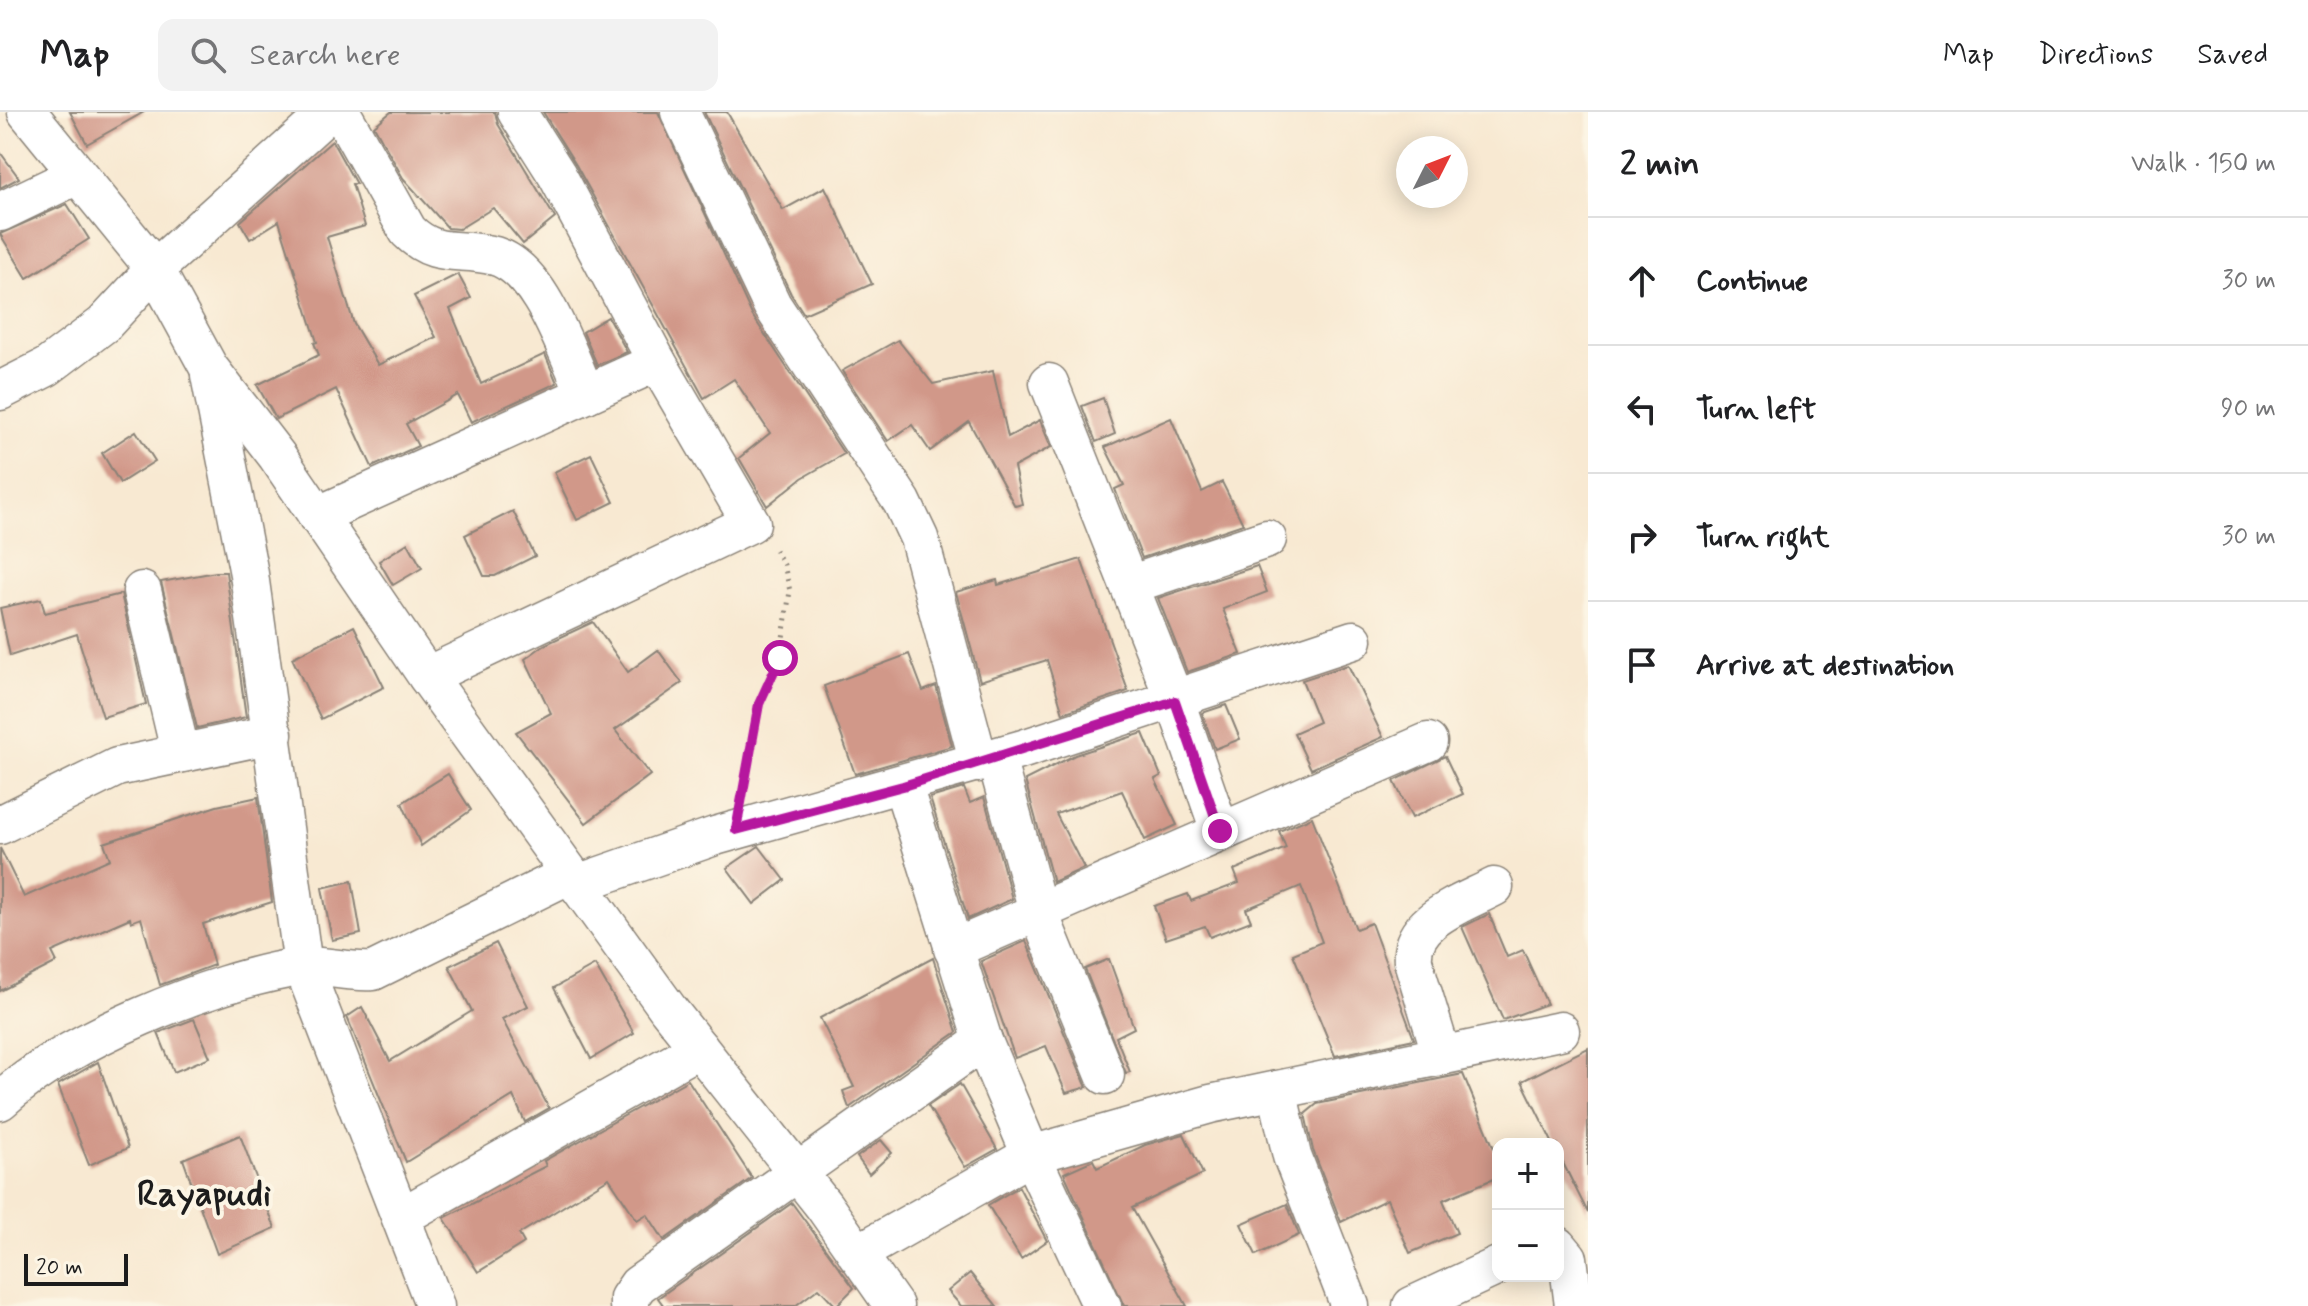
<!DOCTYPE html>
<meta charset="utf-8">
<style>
:root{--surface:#fff;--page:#f2f2f2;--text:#202124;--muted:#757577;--line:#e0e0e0}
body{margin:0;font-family:Mynerve,sans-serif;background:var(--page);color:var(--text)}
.controls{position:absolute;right:24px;bottom:24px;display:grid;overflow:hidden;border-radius:16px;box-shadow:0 4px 20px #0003}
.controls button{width:72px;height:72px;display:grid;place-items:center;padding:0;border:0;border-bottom:2px solid var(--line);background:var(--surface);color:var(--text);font:40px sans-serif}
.compass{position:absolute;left:1396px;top:24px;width:72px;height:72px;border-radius:50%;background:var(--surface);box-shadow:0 4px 20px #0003;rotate:48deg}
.scale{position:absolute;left:24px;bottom:20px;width:104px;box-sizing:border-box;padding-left:8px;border:4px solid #1c1c1c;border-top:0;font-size:22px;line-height:28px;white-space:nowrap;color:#1c1c1c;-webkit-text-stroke:6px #fcf5e5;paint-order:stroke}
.stop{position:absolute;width:24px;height:24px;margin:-18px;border:6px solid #b5179e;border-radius:50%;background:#fff}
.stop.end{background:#b5179e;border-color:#fff;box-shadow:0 2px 8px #0008}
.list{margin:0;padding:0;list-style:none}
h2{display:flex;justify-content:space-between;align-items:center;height:104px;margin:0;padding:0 32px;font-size:34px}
h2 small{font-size:26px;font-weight:400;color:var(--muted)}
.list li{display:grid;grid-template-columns:52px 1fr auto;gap:24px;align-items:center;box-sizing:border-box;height:128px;padding:0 32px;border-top:2px solid var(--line)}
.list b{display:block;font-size:30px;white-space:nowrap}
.list em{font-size:26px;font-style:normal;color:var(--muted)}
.icon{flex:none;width:44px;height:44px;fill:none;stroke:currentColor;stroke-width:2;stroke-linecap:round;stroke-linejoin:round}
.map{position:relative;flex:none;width:1588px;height:1194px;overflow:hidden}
header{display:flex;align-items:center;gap:48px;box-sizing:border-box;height:112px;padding:0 40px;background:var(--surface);border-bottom:2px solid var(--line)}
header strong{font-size:38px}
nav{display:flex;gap:44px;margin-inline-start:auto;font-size:28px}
.search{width:560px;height:72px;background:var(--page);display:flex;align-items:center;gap:20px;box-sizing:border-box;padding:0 28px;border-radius:16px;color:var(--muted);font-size:30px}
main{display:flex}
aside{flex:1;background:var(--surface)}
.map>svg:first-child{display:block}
</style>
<header>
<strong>Map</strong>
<div class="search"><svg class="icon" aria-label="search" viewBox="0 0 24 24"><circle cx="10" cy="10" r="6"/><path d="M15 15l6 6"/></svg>Search here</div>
<nav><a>Map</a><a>Directions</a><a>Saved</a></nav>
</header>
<main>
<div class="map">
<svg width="1588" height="1194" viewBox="0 0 1588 1194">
<rect width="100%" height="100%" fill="#fcf5e5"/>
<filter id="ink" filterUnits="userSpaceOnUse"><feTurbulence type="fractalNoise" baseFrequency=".0125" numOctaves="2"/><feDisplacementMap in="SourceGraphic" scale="16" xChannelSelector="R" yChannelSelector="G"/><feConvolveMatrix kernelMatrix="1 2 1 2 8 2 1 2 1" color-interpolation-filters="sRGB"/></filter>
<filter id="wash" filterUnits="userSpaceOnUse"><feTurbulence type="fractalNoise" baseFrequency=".006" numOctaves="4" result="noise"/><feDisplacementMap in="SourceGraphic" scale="32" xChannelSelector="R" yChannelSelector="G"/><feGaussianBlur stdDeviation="1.8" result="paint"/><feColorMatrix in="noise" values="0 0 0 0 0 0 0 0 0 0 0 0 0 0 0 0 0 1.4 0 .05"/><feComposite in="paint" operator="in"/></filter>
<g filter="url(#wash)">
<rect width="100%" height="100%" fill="#f8e9d2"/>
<g id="blocks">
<!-- building -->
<g fill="#d19889">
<path d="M70,0H144L87,32Z"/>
<path d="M391,0H495L498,12L555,106L523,132L493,96L459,117L448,116L403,66L374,14Z"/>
<path d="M543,0H658L752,203L844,342L802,366L767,394L739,346L770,321L734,267L704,286L576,53Z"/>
<path d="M704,0H727L783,98L825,75L872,172L804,202L791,182Z"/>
<path d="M332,29L356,72H352L365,114L327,125L354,212L378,253L436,225L414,184L458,162L471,186L450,197L481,272L545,242L557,271L471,310L458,283L406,312L418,334L372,355L336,277L276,307L257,273L319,243L314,231L317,230L279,109L250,127L240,110Z"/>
<path d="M0,40L19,66L0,76Z"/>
<path d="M67,92L89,127L27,166L0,122Z"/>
<path d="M608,205L627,240L597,253L583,220Z"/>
<path d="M898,228L933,272L993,259L1008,325L1040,308L1051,335L1014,355L1022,392L1015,394L969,310L930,339L912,313L888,329L842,259Z"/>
<path d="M1103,286L1115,322L1096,330L1082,294Z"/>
<path d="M1171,306L1202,380L1222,370L1243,412L1142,446L1115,377L1124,373L1105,335Z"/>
<path d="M136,319L155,349L120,371L102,341Z"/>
<path d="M591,342L614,390L577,408L554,360Z"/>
<path d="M513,399L535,444L495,464H484L465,423Z"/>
<path d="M408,431L422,456L393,473L379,449Z"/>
<path d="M1081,447L1128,579L1063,601L1047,548L980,569L956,480L997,468L998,473Z"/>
<path d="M1257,454L1267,480L1223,497L1241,542L1187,560L1158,486Z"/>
<path d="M216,460H226L246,605L197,616L161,470Z"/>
<path d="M121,482L146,592L103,605L77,522L10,544L0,496L41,487L45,501Z"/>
<path d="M593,510L628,560L658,538L682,571L615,618L650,663L586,711L516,620L551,601L525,547L544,533Z"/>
<path d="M354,514L384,575L321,607L292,546Z"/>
<path d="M909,542L923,579L936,574L952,634L855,662L824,574Z"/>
<path d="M1348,553L1383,625L1311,657L1294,621L1319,610L1302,568Z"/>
<path d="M1226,593L1240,627L1215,637L1202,601Z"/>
<path d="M1143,621L1161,664L1155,667L1177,713L1145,728L1122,679L1056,702L1084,756L1053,770L1025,668L1075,643Z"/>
<path d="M1445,644L1463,682L1412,706L1394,669Z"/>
<path d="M448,662L471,698L421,734L402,691Z"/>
<path d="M964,676L970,691L984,685L1012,787L968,807L930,686Z"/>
<path d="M258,685L272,790L203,812L214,853L160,873L141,806L131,810L130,806L52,840L57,850L0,879V736L24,785L110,747L104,731L217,694Z"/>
<path d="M1312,705L1356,817L1371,811L1414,927L1335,944L1293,842L1322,830L1301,774L1246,797L1251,809L1210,825L1205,814L1166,827L1154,794L1188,782L1191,789L1239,771L1234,758L1286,736L1279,719Z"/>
<path d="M759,734L785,768L754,792L727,756Z"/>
<path d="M352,769L361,822L332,828L322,776Z"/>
<path d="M1489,802L1507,845L1523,838L1547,892L1503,908L1462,815Z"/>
<path d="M1026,829L1085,971L1087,975L1066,981L1046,934L1015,946L981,849Z"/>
<path d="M496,831L528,894L502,907L549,996L525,1010L513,984L406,1050L347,905L362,895L390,949L472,899L449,854Z"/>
<path d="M933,846L957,920L849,996L843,979L854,975L820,906Z"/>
<path d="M1109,847L1134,916L1116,925L1130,960L1126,961L1085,857Z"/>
<path d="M595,853L634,921L591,947L554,876Z"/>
<path d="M194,907L210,945L174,960L158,921Z"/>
<path d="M1588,936V1101L1558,1041V1032H1553L1522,969Z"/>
<path d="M98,950L128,1036L89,1053L58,973Z"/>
<path d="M1463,962L1498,1046V1065L1443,1088L1457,1121L1410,1141L1387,1087L1341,1110L1313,1038L1305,1002L1317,992Z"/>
<path d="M688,968L752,1066L664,1128L647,1102L637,1108L609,1066L519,1122L524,1131L478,1160L444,1106L546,1054L544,1049Z"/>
<path d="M960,972L997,1037L965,1055L928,994Z"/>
<path d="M1184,1022L1203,1062L1132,1096L1187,1194H1124L1064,1061L1093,1048L1097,1056L1145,1033Z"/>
<path d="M240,1023L275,1116L217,1142L183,1047Z"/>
<path d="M881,1028L892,1041L869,1062L857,1045Z"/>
<path d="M1019,1075L1047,1129L1021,1147L988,1093Z"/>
<path d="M792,1091L854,1176L836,1194L819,1176L795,1194H664L658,1186Z"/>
<path d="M1287,1092L1299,1123L1256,1143L1241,1112Z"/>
<path d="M970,1161L997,1194H961L948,1179Z"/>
</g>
</g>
</g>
<g filter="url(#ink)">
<use href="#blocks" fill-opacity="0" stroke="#8a8277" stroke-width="2"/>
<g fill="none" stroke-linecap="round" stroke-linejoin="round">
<!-- street casing -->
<g stroke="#8a8277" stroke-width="41">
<g id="street">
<path d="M27,0L155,157L209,256L277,344L427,564L668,897L824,1094L894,1194"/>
<path d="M341,0L408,119C437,148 460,134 495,144C542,158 566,240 586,282"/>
<path d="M680,0L772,193L902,390L919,426L979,651"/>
<path d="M0,100L77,63"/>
<path d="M210,263L249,462L303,854L435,1194"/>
<path d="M1049,271L1175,589L1220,719"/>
<path d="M0,279L47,255L104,212L155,157L329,0"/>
<path d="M317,404L657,250"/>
<path d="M1129,473L1267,427"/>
<path d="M142,479L180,639"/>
<path d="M427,564L751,411L657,250L557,63L517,0"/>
<path d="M996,646L1038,799L1105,963"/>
<path d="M903,674L983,929L1031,1043L1102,1194"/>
<path d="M0,713L117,655L273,622"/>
<path d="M577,772L715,724L1023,637L1353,528"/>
<path d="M953,837L1428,630"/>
<path d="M1442,944L1413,849C1409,808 1462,792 1494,775"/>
<path d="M1277,978L1292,1044L1350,1194"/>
<path d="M0,989C65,929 212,868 300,855C320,852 348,861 373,859L570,762"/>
<path d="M401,1105L699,936"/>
<path d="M1558,1134L1568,1146L1574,1194"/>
<path d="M857,1142L1031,1043L1210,992L1560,919"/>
<path d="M629,1194V1186L638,1173L983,929"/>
<path d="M1412,1194L1498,1154"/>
</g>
</g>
<!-- path -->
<path stroke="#8a8277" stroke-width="5" stroke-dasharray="2 6" stroke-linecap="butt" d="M743,678L759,592L780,546L790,479L784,453L775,438"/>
<!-- street -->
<use href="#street" stroke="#fff" stroke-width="38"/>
</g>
</g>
<g fill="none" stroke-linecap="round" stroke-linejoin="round" filter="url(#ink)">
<!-- route -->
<path stroke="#b5179e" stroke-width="10" d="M780,546L759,592L736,718L903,674L1175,589L1220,719"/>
</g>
<g text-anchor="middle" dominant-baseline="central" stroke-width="8" stroke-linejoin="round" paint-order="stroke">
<!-- quarter labels -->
<g font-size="36" font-weight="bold" fill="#1c1c1c" stroke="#fcf5e5">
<text x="204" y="1083">Rayapudi</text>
</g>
</g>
</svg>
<div class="controls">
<button>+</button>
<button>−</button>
</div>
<svg class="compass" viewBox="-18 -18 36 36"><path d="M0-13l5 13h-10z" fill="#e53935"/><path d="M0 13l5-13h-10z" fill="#757577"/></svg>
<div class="scale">20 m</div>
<div class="stop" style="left:780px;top:546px"></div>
<div class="stop end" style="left:1220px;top:719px"></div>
</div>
<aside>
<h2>2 min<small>Walk · 150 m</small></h2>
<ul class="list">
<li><svg class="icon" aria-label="ahead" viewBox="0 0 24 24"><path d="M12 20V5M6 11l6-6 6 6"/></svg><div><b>Continue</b></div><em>30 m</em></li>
<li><svg class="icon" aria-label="left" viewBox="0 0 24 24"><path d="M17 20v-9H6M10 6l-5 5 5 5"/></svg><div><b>Turn left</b></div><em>90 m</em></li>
<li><svg class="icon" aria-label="right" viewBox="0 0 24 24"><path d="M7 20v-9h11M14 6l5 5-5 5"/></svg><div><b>Turn right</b></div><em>30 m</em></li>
<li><svg class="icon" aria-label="arrive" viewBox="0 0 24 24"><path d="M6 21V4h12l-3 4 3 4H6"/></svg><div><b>Arrive at destination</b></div></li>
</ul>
</aside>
</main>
